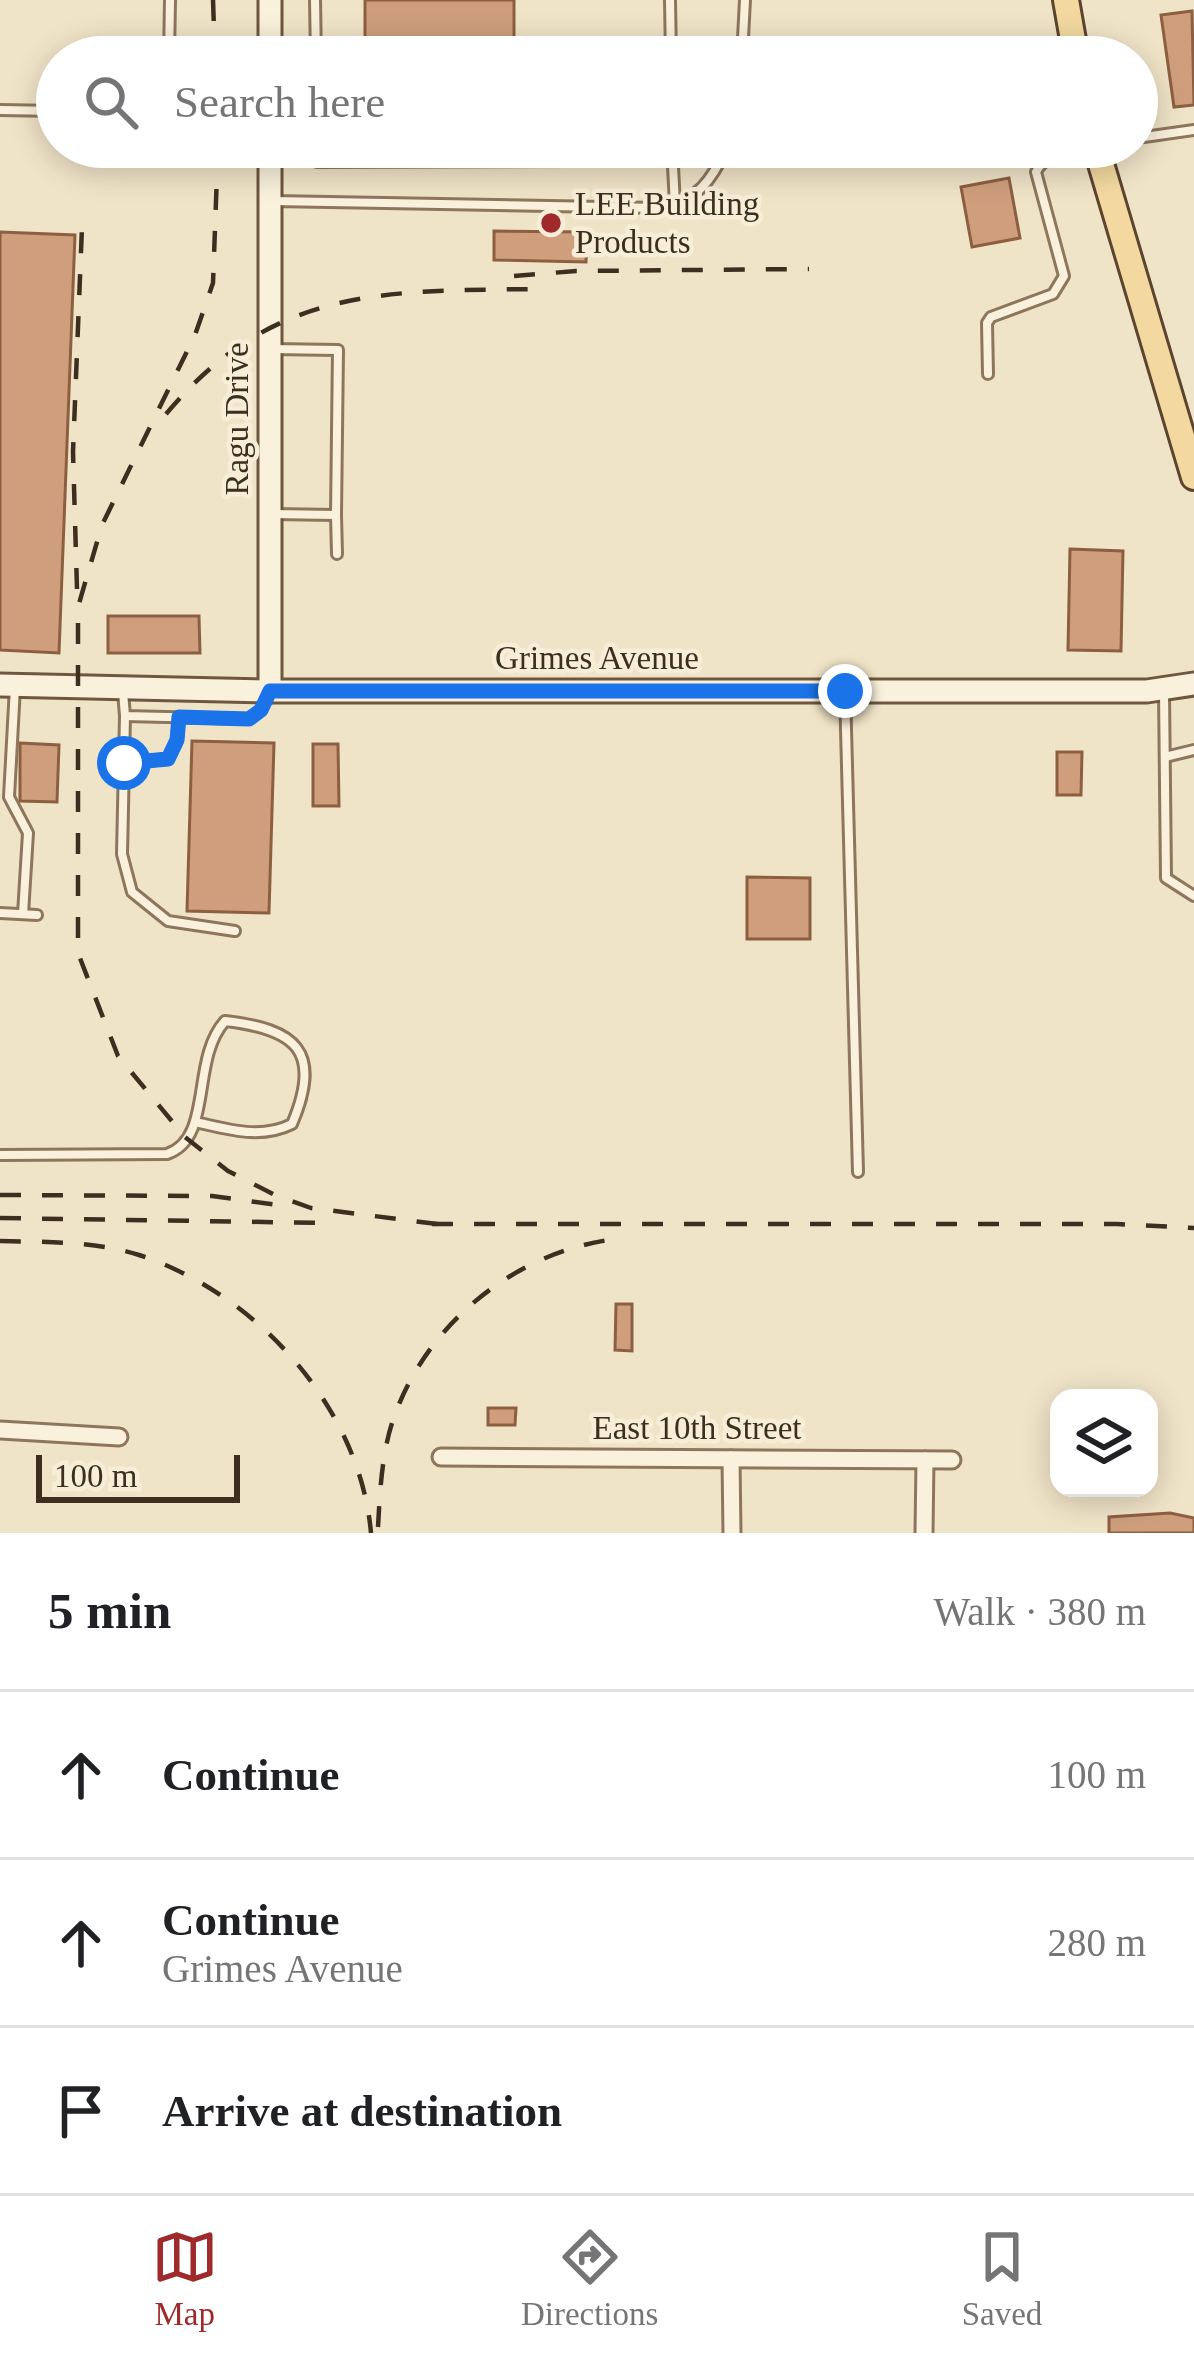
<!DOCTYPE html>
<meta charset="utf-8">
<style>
:root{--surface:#fff;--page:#f2f2f2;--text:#202124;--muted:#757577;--line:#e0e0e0;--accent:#9e2a2b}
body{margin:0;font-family:"Times New Roman",serif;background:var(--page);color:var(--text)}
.controls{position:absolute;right:36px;bottom:36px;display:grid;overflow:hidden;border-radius:24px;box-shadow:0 6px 30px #0003}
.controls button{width:108px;height:108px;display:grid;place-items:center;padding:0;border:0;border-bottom:3px solid var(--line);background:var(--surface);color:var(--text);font:60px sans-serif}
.scale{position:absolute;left:36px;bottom:30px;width:204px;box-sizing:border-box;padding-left:12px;border:6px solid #3d2e20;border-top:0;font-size:33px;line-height:42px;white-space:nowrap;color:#3d2e20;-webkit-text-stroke:9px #f7eed8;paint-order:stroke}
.stop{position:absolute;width:36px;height:36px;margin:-27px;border:9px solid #1a73e8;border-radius:50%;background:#fff}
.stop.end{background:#1a73e8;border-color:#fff;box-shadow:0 3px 12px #0008}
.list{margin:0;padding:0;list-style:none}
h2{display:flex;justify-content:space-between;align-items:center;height:156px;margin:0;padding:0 48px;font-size:51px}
h2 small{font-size:39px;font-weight:400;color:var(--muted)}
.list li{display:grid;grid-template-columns:78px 1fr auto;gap:36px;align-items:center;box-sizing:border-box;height:168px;padding:0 48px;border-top:3px solid var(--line)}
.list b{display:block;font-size:45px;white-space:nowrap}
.list p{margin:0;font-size:39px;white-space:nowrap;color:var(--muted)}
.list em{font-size:39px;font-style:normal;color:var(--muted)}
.icon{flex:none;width:66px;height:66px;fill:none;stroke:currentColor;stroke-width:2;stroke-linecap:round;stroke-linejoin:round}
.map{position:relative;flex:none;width:1194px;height:1533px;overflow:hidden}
.search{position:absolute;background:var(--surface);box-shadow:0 6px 30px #0003;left:36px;right:36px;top:36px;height:132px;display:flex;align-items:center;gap:30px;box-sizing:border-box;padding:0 42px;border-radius:66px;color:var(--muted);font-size:45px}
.sheet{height:660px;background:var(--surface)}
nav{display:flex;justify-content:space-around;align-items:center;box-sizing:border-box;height:168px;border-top:3px solid var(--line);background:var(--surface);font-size:33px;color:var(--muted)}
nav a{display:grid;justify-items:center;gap:6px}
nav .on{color:var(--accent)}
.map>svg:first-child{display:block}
</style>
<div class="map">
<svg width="1194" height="1533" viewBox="0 0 1194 1533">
<rect width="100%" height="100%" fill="#f0e4c8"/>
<!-- building -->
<g fill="#cf9f7d" stroke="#8d5f41" stroke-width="3">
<rect x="365" y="0" width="149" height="57"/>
<path d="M1192,11L1194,105L1174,107L1161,15Z"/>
<path d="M1009,178L1020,238L972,247L961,187Z"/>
<path d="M494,231L587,232L586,262L494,260Z"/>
<path d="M0,232L75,235L59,653L0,650Z"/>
<path d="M1070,549L1123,551L1121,651L1068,650Z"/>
<path d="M108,616H199L200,653H108Z"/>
<path d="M192,741L274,743L269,913L187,911Z"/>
<path d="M20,743L59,745L57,802L20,801Z"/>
<path d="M313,744H338L339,806H313Z"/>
<path d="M1057,752H1082L1081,795H1057Z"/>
<path d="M747,877L810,878V939H747Z"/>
<path d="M616,1304H632V1351L615,1350Z"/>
<path d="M488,1408H516L515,1425H488Z"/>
<path d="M1170,1513L1194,1518V1533H1109V1517Z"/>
</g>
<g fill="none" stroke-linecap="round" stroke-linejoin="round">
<!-- lane casing -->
<g stroke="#8d765c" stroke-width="14">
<g id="lane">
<path d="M315,0L316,57"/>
<path d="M670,0L671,57"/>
<path d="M169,57L170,0"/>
<path d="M742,57L745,0"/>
<path d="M0,110L57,111"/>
<path d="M1137,138L1194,130"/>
<path d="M317,147V162L568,161"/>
<path d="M672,147L675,205"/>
<path d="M273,201L659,208C697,202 712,180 727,147"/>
<path d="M271,349L338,350L336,515L272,514"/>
<path d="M988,374L987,323L991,317L1053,294L1064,276L1036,172C1045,154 1067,153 1085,147"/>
<path d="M336,515L337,554"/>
<path d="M15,687L9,797L28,833L23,914"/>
<path d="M1164,691L1166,878L1194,896"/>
<path d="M123,692L125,716L249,719L261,710L269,692"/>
<path d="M845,692L858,1172"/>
<path d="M125,716L122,854L132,892L168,921L235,931"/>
<path d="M1165,757L1194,750"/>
<path d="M125,763L168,759L177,740L179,717"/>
<path d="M0,913L37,915"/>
<path d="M0,1155L167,1154C214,1138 190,1060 225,1021C296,1029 323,1051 292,1124C260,1140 228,1129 195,1122"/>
</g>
</g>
<!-- street casing -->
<g stroke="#8d765c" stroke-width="21">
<g id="street">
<path d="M0,1430L119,1437"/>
<path d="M441,1457L952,1460"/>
<path d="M731,1459L732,1533"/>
<path d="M924,1533L925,1460"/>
</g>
</g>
<!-- secondary casing -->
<g stroke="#6f573f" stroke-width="27">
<g id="secondary">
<path d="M270,0V57"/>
<path d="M0,685L270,691H1147L1194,684"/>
<path d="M270,691V147"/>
</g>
</g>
<!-- primary casing -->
<g stroke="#5b4430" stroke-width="30">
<g id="primary">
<path d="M1066,0L1076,57"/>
<path d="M1096,147L1194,477"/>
</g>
</g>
<!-- lane -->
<use href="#lane" stroke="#faf1dc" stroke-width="8"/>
<!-- street -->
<use href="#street" stroke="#faf1dc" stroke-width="15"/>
<!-- secondary -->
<use href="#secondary" stroke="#faf1dc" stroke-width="21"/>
<!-- primary -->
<use href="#primary" stroke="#f3d9a0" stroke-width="24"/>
<!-- rail -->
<g stroke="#3d2e20" stroke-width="4.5" stroke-dasharray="21 21" stroke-linecap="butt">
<path d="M213,0L215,57"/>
<path d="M218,147L213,283L195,335L102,525L78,607V953L118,1056L185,1137L228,1171L275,1195L311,1208L445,1225"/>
<path d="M514,276L576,271L809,269"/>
<path d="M166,414C273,286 384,291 538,289"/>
<path d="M77,589L73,452L82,227"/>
<path d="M0,1195L212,1196L278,1205"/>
<path d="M0,1218L330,1223"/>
<path d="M432,1224H1117L1194,1228"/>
<path d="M0,1241C45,1242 96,1241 139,1255C256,1293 360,1407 371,1533"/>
<path d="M378,1527C380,1490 382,1451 394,1417C429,1319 522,1247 625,1238"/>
</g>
</g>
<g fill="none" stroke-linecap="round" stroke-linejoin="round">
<!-- route -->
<path stroke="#1a73e8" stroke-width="15" d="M124,763L168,759L177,740L179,717L249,719L261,710L270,691H845"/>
</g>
<!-- markers -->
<circle fill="#9e2a2b" stroke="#f7eed8" stroke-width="4.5" cx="551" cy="223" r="12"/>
<g text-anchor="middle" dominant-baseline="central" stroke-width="9" stroke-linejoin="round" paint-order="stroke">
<!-- poi labels -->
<g font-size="33" fill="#3d2e20" stroke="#f7eed8" text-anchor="start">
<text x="575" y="204">LEE Building<tspan x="575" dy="38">Products</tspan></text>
</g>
<!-- street labels -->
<g font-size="33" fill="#3d2e20" stroke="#f7eed8">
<text transform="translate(237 419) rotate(-90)">Ragu Drive</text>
<text x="597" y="658">Grimes Avenue</text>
<text x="697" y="1428">East 10th Street</text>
</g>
</g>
</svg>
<div class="controls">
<button><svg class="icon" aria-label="layers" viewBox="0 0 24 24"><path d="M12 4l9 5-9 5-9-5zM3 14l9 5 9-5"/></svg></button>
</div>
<div class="scale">100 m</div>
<div class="stop" style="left:124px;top:763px"></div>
<div class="stop end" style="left:845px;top:691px"></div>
<div class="search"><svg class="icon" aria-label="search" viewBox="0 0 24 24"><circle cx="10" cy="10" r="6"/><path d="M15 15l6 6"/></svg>Search here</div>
</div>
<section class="sheet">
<h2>5 min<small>Walk · 380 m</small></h2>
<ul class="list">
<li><svg class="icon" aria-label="ahead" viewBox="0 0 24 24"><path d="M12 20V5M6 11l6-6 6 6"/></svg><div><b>Continue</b></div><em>100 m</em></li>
<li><svg class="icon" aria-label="ahead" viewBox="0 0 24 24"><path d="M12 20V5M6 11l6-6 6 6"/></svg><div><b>Continue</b><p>Grimes Avenue</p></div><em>280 m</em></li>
<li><svg class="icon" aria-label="arrive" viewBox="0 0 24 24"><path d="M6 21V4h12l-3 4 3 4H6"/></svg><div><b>Arrive at destination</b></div></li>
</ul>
</section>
<nav>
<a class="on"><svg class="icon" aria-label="map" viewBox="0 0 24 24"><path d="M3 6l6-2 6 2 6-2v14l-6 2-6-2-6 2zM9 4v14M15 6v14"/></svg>Map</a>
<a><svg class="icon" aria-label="directions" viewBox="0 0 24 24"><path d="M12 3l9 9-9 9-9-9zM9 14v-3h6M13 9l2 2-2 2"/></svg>Directions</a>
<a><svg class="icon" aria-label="saved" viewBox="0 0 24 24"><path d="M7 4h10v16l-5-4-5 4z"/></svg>Saved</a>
</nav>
